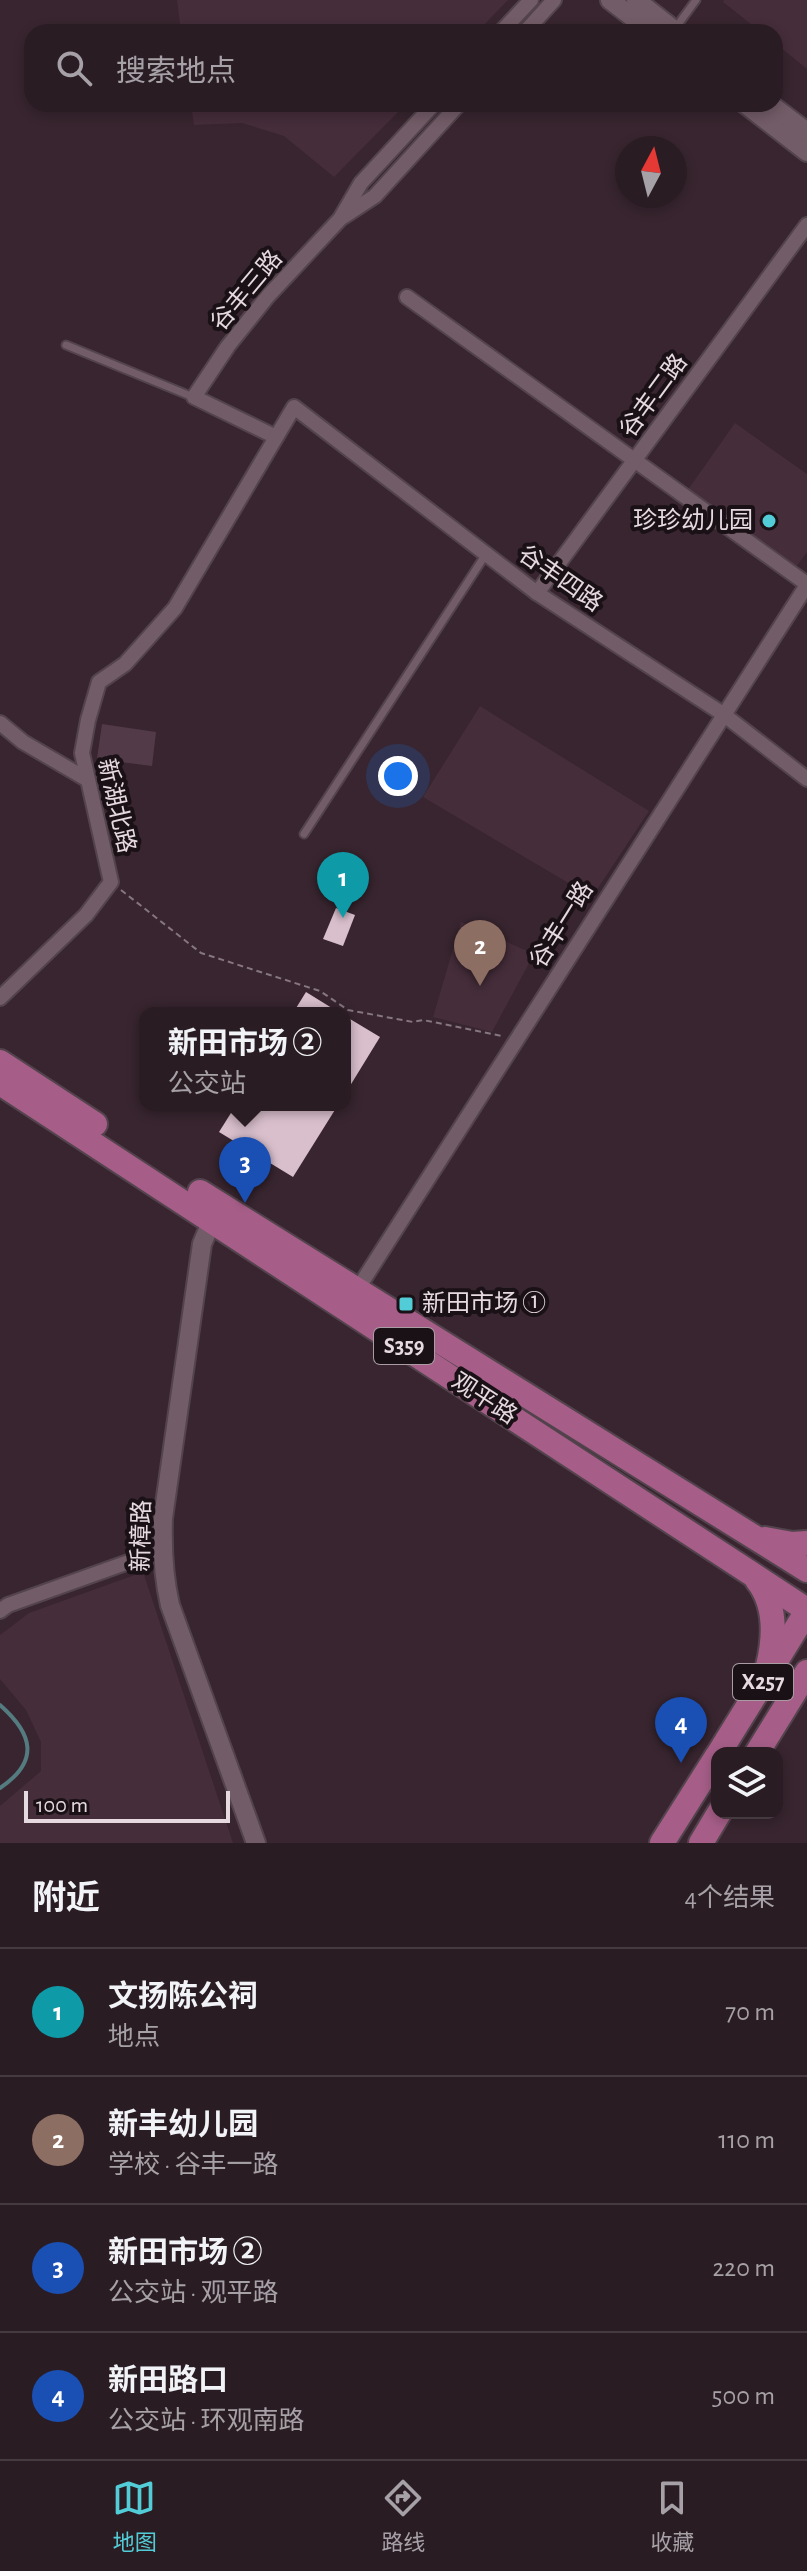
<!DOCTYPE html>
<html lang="zh">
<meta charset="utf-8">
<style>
:root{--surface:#2a1c23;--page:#362930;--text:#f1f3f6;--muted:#a5a1a6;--line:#463a41;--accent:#52ccd6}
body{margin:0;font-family:"Alegreya Sans","Noto Sans SC",sans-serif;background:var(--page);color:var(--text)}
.controls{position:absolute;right:24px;bottom:24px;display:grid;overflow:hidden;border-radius:16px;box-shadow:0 4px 12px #0003}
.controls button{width:72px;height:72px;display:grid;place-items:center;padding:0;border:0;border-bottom:2px solid var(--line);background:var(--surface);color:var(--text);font:40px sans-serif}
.compass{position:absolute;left:615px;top:136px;width:72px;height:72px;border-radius:50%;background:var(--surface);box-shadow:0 4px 12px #0003;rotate:7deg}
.scale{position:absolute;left:24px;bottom:20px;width:206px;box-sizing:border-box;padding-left:8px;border:4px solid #e6d9e0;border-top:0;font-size:22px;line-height:28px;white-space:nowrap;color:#e6d9e0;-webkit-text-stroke:6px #1a1116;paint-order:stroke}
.you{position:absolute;left:398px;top:776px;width:28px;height:28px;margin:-20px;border:6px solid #fff;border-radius:50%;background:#1a73e8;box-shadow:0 0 0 12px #1a73e833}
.badge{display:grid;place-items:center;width:52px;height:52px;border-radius:50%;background:var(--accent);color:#fff;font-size:26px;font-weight:700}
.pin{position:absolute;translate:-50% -66px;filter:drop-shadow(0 2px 4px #0008)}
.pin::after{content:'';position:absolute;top:42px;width:28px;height:24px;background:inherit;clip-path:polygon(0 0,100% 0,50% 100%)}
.popup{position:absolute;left:139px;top:1007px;width:212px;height:104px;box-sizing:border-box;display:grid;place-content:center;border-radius:16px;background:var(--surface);filter:drop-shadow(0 2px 6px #0005);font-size:26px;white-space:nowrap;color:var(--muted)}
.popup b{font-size:30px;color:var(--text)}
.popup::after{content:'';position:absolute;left:50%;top:100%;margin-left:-16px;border:16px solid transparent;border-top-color:var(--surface)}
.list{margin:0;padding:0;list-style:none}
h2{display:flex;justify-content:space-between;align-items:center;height:104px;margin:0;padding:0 32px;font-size:34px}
h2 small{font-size:26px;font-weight:400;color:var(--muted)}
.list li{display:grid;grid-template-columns:52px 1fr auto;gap:24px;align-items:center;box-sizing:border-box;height:128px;padding:0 32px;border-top:2px solid var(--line)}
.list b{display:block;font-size:30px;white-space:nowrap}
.list p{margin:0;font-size:26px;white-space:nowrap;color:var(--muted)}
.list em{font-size:26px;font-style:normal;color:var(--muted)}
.icon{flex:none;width:44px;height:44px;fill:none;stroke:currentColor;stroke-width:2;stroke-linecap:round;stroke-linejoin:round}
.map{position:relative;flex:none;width:807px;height:1843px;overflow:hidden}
.search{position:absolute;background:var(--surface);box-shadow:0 4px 12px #0003;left:24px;right:24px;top:24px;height:88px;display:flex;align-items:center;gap:20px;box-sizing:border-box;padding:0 28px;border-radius:24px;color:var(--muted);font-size:30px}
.sheet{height:616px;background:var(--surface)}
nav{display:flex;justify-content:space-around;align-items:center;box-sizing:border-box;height:112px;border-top:2px solid var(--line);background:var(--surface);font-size:22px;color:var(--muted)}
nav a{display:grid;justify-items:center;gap:4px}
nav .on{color:var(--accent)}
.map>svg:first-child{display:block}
</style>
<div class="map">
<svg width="807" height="1843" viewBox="0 0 807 1843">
<rect width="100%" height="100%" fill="#38252f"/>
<!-- built -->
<g fill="#452d3a">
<path d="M177,0H508L477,32H181Z"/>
<path d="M724,0H807V69L775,43V32H761L723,2Z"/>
<path d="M191,104H406L334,177L284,136L242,123L194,125Z"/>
<path d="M735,423L807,474V552L796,567L687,491Z"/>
<path d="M480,706L649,811L592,897L423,797Z"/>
<path d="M461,922L534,954L492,1032L433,1017Z"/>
<path d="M143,1572L233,1843H0V1806L41,1771V1742L26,1710L0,1679V1635L29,1613Z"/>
</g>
<!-- green -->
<path fill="#533a48" d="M102,724L156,732L152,766L97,759Z"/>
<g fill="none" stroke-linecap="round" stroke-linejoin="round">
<!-- stream -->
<path stroke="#547c80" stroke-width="4" d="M0,1705C33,1734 40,1761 0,1788"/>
</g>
<!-- building -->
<g fill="#d9bfcc">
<path d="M336,908L355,915L343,946L323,939Z"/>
<path d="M306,992L340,1013H293Z"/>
<path d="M345,1016L380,1037L345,1094Z"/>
<path d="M236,1105H338L293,1177L219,1132Z"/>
</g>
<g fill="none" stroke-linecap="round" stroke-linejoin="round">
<!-- service casing -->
<g stroke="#53434c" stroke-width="11">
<g id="service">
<path d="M674,30L696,0"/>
<path d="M66,345L193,397"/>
<path d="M304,834L486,554"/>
</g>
</g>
<!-- minor casing -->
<g stroke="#53434c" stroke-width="18">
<g id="minor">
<path d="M501,32L531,0"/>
<path d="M525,32L554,0"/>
<path d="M343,217L375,196L459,104"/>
<path d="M407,297L807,584"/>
<path d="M276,437L194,397L228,346L268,296L340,219L361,183L434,104"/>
<path d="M537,593L807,225"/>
<path d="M0,723L23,742L88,780"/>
<path d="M0,998L86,915L111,882L82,753L88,720L99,682L125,664L175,608L294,407L537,593L723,714L807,779"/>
<path d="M357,1290L807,585"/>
<path d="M0,1611L8,1605L162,1550"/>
</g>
</g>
<!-- tertiary casing -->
<g stroke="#53434c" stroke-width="22">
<g id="tertiary">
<path d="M610,0L652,32"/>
<path d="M636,0L677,32"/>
<path d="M745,104L807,152"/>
<path d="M770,104L807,132"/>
<path d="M212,1220L202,1244L163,1518C162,1548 163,1575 170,1605L256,1843"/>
</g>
</g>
<!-- primary casing -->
<g stroke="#53434c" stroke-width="28">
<g id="primary">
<path d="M0,1062L95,1124"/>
<path d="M0,1083L807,1610"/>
<path d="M200,1192L807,1570"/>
<path d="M765,1539L792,1544L807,1543"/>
<path d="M757,1580C777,1605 775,1637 768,1666"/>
<path d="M719,1753L807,1611"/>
<path d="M757,1753L807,1672"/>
<path d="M662,1843L717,1756"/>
<path d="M701,1843L719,1813"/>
</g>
</g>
<!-- path -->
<path stroke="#86767e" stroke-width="2" stroke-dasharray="6 4" stroke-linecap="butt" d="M121,890L201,953L320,991L348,1010L413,1022L423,1020L502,1036"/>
<!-- service -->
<use href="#service" stroke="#725c67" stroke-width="7"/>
<!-- minor -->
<use href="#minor" stroke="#725c67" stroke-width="14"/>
<!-- tertiary -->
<use href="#tertiary" stroke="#725c67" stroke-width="18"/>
<!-- primary -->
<use href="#primary" stroke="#a65e88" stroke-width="24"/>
</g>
<!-- markers -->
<g fill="#52ccd6" stroke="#1a1116" stroke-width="3">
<circle cx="769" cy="521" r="8"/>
<rect x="398" y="1296" width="16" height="16" rx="4"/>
</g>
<g text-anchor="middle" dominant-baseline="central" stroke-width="8" stroke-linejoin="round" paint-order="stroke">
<!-- shield labels -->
<g fill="#1a1116" stroke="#a99da3" stroke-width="2">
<rect x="374" y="1328" width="60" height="36" rx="6"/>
<rect x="733" y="1664" width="60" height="36" rx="6"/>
</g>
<g font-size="22" font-weight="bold" fill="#e6d9e0">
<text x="404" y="1346">S359</text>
<text x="763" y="1682">X257</text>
</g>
<!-- street labels -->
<g font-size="24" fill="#e6d9e0" stroke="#1a1116">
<text transform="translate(247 291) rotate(-50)">谷丰三路</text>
<text transform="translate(654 396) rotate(-54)">谷丰二路</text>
<text transform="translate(560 579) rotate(35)">谷丰四路</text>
<text transform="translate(116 806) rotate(77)">新湖北路</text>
<text transform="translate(562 925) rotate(-58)">谷丰一路</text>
<text transform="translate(484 1399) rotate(33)">观平路</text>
<text transform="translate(142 1536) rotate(-89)">新樟路</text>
</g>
<!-- poi labels -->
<g font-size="24" fill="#e6d9e0" stroke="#1a1116" text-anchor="end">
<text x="753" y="521">珍珍幼儿园</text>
<text x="422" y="1304" text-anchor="start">新田市场 ①</text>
</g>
</g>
</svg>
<div class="controls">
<button><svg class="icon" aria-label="layers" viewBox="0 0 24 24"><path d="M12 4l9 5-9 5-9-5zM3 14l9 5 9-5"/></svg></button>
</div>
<svg class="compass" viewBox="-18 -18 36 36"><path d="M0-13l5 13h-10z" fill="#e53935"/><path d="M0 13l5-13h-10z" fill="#a5a1a6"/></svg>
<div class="scale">100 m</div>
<div class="you"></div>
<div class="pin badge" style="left:343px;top:918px;background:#0f9aa8">1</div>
<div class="pin badge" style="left:480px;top:986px;background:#8d6e63">2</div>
<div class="pin badge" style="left:245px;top:1203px;background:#1a4fb4">3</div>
<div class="popup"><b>新田市场 ②</b>公交站</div>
<div class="pin badge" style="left:681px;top:1763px;background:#1a4fb4">4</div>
<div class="search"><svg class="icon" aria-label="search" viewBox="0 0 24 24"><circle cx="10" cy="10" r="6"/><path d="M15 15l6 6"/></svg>搜索地点</div>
</div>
<section class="sheet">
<h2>附近<small>4个结果</small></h2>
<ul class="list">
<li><span class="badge" style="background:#0f9aa8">1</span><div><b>文扬陈公祠</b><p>地点</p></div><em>70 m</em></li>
<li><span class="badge" style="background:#8d6e63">2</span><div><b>新丰幼儿园</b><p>学校 · 谷丰一路</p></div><em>110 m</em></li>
<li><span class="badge" style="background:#1a4fb4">3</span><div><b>新田市场 ②</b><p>公交站 · 观平路</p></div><em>220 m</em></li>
<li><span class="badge" style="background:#1a4fb4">4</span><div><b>新田路口</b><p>公交站 · 环观南路</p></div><em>500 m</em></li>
</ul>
</section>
<nav>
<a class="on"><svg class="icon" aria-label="map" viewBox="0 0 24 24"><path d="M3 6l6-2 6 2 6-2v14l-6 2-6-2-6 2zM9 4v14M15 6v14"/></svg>地图</a>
<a><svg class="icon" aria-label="directions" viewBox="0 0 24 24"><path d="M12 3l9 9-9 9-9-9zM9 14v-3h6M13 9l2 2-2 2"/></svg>路线</a>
<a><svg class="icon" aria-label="saved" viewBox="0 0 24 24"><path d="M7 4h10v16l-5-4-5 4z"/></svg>收藏</a>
</nav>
